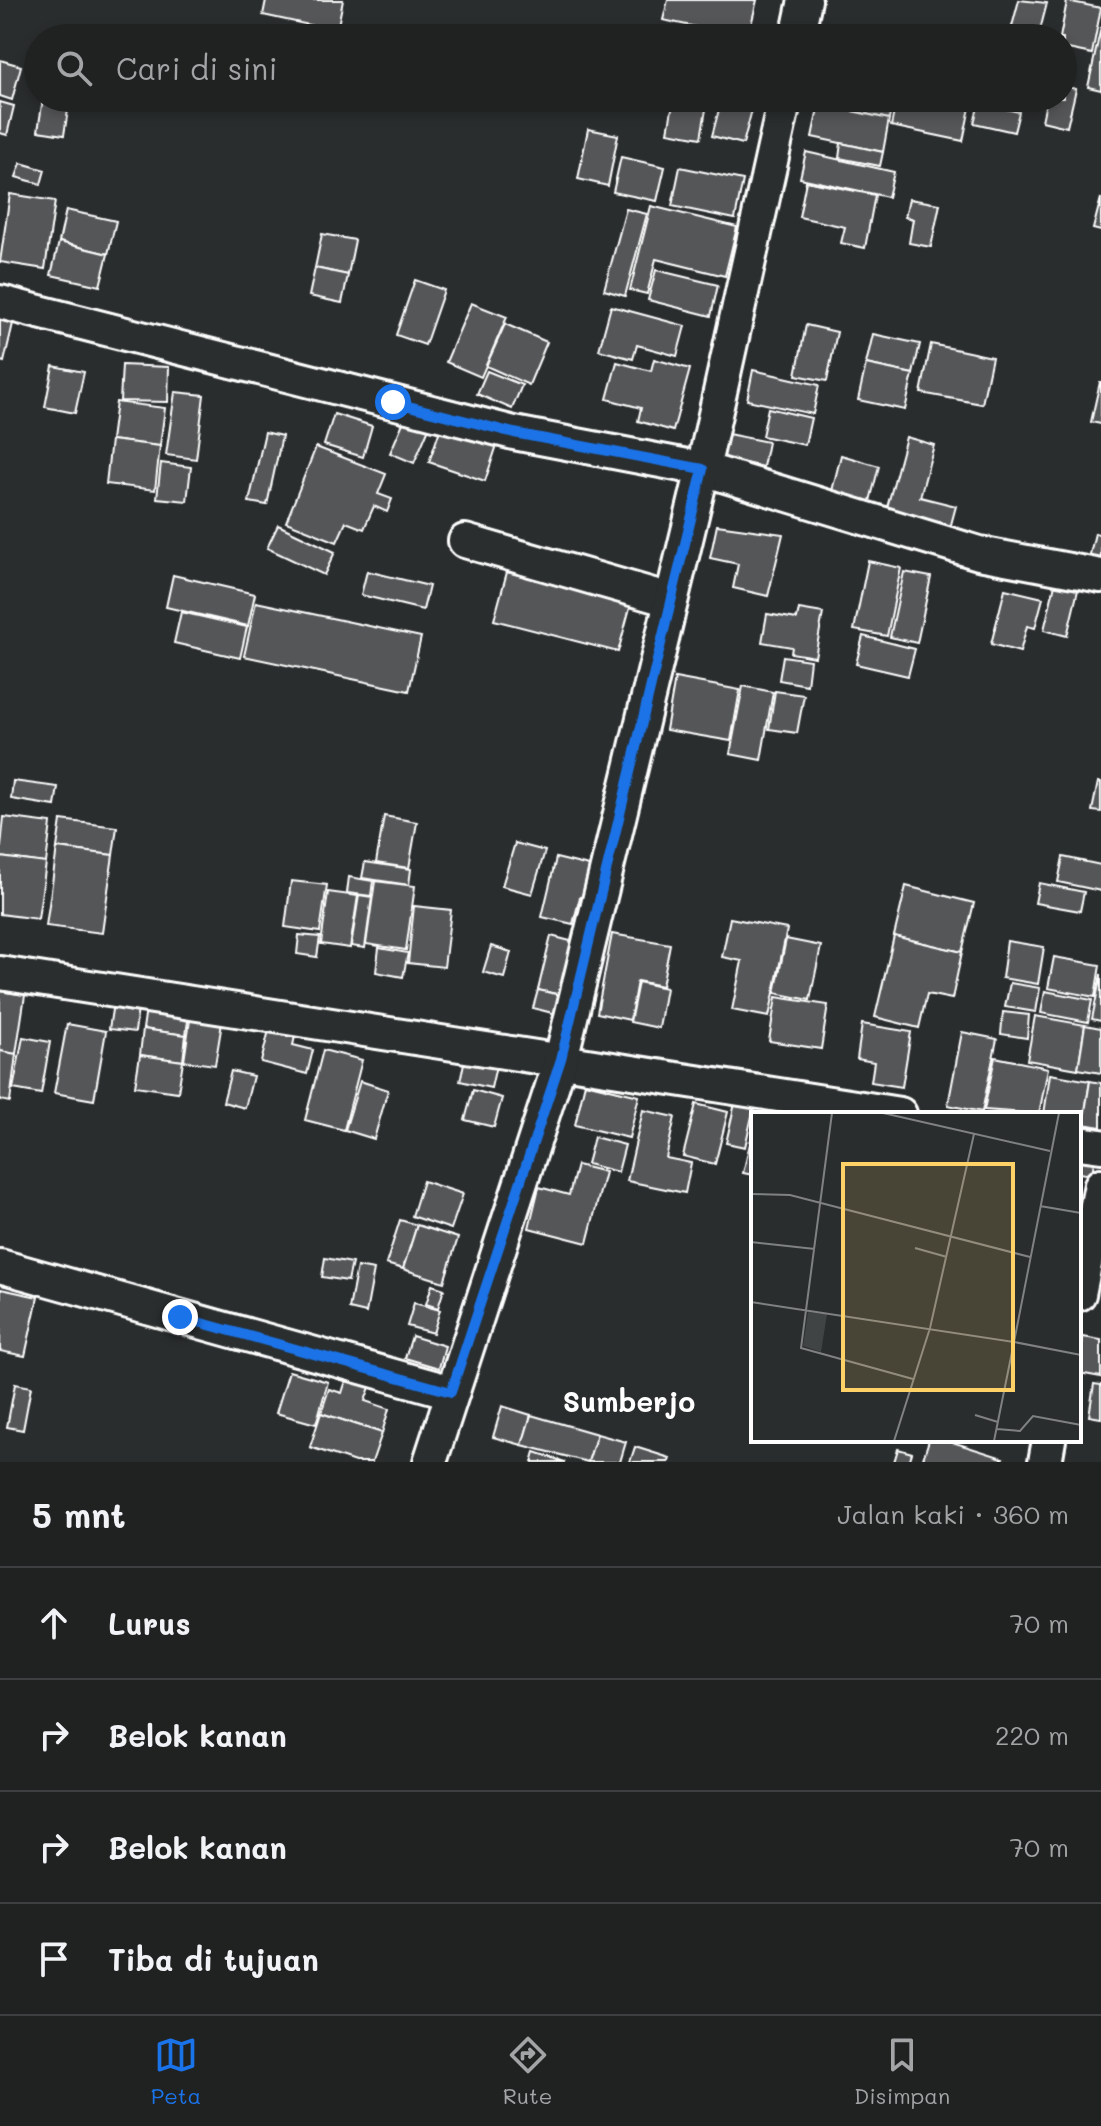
<!DOCTYPE html>
<html lang="id">
<meta charset="utf-8">
<style>
:root{--surface:#202222;--page:#282a2a;--text:#f1f3f6;--muted:#a2a4a5;--line:#3d3f40;--accent:#1a73e8}
body{margin:0;font-family:Mali,sans-serif;background:var(--page);color:var(--text)}
.stop{position:absolute;width:24px;height:24px;margin:-18px;border:6px solid #1a73e8;border-radius:50%;background:#fff}
.stop.end{background:#1a73e8;border-color:#fff;box-shadow:0 2px 8px #0008}
.list{margin:0;padding:0;list-style:none}
h2{display:flex;justify-content:space-between;align-items:center;height:104px;margin:0;padding:0 32px;font-size:34px}
h2 small{font-size:26px;font-weight:400;color:var(--muted)}
.list li{display:grid;grid-template-columns:52px 1fr auto;gap:24px;align-items:center;box-sizing:border-box;height:112px;padding:0 32px;border-top:2px solid var(--line)}
.list b{display:block;font-size:30px;white-space:nowrap}
.list em{font-size:26px;font-style:normal;color:var(--muted)}
.icon{flex:none;width:44px;height:44px;fill:none;stroke:currentColor;stroke-width:2;stroke-linecap:round;stroke-linejoin:round}
.map{position:relative;flex:none;width:1101px;height:1462px;overflow:hidden}
.search{position:absolute;background:var(--surface);box-shadow:0 4px 12px #0003;left:24px;right:24px;top:24px;height:88px;display:flex;align-items:center;gap:20px;box-sizing:border-box;padding:0 28px;border-radius:44px;color:var(--muted);font-size:30px}
.sheet{height:552px;background:var(--surface)}
nav{display:flex;justify-content:space-around;align-items:center;box-sizing:border-box;height:112px;border-top:2px solid var(--line);background:var(--surface);font-size:22px;color:var(--muted)}
nav a{display:grid;justify-items:center;gap:4px}
nav .on{color:var(--accent)}
.map>svg:first-child{display:block}
</style>
<div class="map">
<svg width="1101" height="1462" viewBox="0 0 1101 1462">
<rect width="100%" height="100%" fill="#2a2d2e"/>
<filter id="ink" filterUnits="userSpaceOnUse"><feTurbulence type="fractalNoise" baseFrequency=".0125" numOctaves="2"/><feDisplacementMap in="SourceGraphic" scale="16" xChannelSelector="R" yChannelSelector="G"/><feConvolveMatrix kernelMatrix="1 2 1 2 8 2 1 2 1" color-interpolation-filters="sRGB"/></filter>
<g filter="url(#ink)">
<!-- building -->
<g fill="#555758" stroke="#fff" stroke-width="2">
<path d="M266,0H343L337,31L263,15Z"/>
<path d="M668,0H757L748,38L663,20Z"/>
<path d="M1019,0L1047,3L1038,38L1010,34Z"/>
<path d="M1067,1L1101,8L1092,54L1063,48V38H1060Z"/>
<path d="M1101,27V90L1088,87Z"/>
<path d="M0,60L21,66L12,100L0,96Z"/>
<path d="M1063,86L1076,89L1067,127L1042,121L1047,98H1063Z"/>
<path d="M43,98H70L64,135L38,131Z"/>
<path d="M674,98H708L701,138L668,132Z"/>
<path d="M722,98H755L743,144L712,136Z"/>
<path d="M820,98H894L889,119L819,104Z"/>
<path d="M897,98H972L963,141L891,126Z"/>
<path d="M0,102L14,106L7,135L0,133Z"/>
<path d="M979,103L1019,112L1014,132L974,123Z"/>
<path d="M819,104L889,119L883,152L812,137Z"/>
<path d="M588,129L618,135L608,186L578,179Z"/>
<path d="M841,143L883,152L880,166L839,158Z"/>
<path d="M806,152L894,172L888,197L800,178Z"/>
<path d="M621,157L665,167L657,201L613,192Z"/>
<path d="M21,163L45,170L41,184L16,177Z"/>
<path d="M680,167L743,180L735,219L672,206Z"/>
<path d="M806,181L875,195L865,248L841,243L845,227L799,217Z"/>
<path d="M10,194L55,201L45,269L0,262Z"/>
<path d="M1101,198V231L1093,229Z"/>
<path d="M909,199L940,204L931,247L909,243L913,219L905,217Z"/>
<path d="M651,206L737,227L725,276L656,259L647,294L630,290Z"/>
<path d="M626,209L647,214L625,296L604,290Z"/>
<path d="M66,210L116,221L108,254L59,242Z"/>
<path d="M322,234L355,240L348,275L315,268Z"/>
<path d="M59,242L108,254L100,286L51,275Z"/>
<path d="M315,268L348,275L342,303L309,296Z"/>
<path d="M656,270L718,285L711,316L648,300Z"/>
<path d="M415,280L444,290L425,345L396,335Z"/>
<path d="M471,303L507,317L481,377L446,362Z"/>
<path d="M611,306L685,326L677,356L637,345L633,359L599,350Z"/>
<path d="M0,311L15,315L4,362L0,361Z"/>
<path d="M505,324L547,342L529,385L486,366Z"/>
<path d="M806,325L837,332L827,381L796,375Z"/>
<path d="M873,334L920,344L913,374L866,364Z"/>
<path d="M931,344L992,357L982,404L921,393Z"/>
<path d="M654,359L690,369L673,431L638,421L641,408L607,399L617,362L651,371Z"/>
<path d="M866,364L913,374L905,410L858,400Z"/>
<path d="M122,365L169,367L168,402L120,401Z"/>
<path d="M53,366L84,372L75,413L45,407Z"/>
<path d="M753,370L819,385L813,414L747,400Z"/>
<path d="M487,371L522,385L512,409L477,394Z"/>
<path d="M1100,382H1101V424L1091,422Z"/>
<path d="M175,392L204,395L196,459L166,455Z"/>
<path d="M116,402L165,408L160,446L111,440Z"/>
<path d="M768,408L811,418L805,445L762,436Z"/>
<path d="M408,411L432,421L414,463L390,453Z"/>
<path d="M334,414L372,426L363,457L324,445Z"/>
<path d="M443,421L499,439L485,481L429,462Z"/>
<path d="M265,432L282,436L267,505L249,502Z"/>
<path d="M728,434L768,442L763,467L722,458Z"/>
<path d="M906,437L934,445L920,497L956,506L949,532L885,515Z"/>
<path d="M111,440L160,446L155,490L106,484Z"/>
<path d="M316,447L386,474L378,494L392,499L387,512L374,506L364,529L346,522L337,542L286,522Z"/>
<path d="M841,455L879,466L869,505L831,495Z"/>
<path d="M161,463L191,467L187,501L157,498Z"/>
<path d="M278,525L335,552L324,575L267,548Z"/>
<path d="M717,525L783,534L768,596L733,588L738,564L710,558Z"/>
<path d="M1095,533L1101,535V570L1087,567Z"/>
<path d="M868,561L901,568L887,636L854,630Z"/>
<path d="M367,571L429,586L423,610L361,595Z"/>
<path d="M507,572L631,604L618,652L494,620Z"/>
<path d="M904,572L931,577L917,643L890,637Z"/>
<path d="M173,575L255,594L248,626L166,607Z"/>
<path d="M1055,584L1078,590L1067,636L1044,630Z"/>
<path d="M1005,589L1043,598L1035,628L1027,626L1020,652L991,644Z"/>
<path d="M256,602L421,637L409,691L244,656Z"/>
<path d="M799,609L823,613L815,657L791,653L792,647L762,642L767,614L797,619Z"/>
<path d="M181,612L247,627L240,658L174,643Z"/>
<path d="M863,636L915,649L908,676L856,664Z"/>
<path d="M783,656L810,660L807,685L779,680Z"/>
<path d="M675,678L740,690L731,741L666,730Z"/>
<path d="M743,686L773,692L761,760L730,754Z"/>
<path d="M775,691L804,695L797,733L769,729Z"/>
<path d="M13,781L58,787L55,806L11,799Z"/>
<path d="M1098,782L1101,783V812L1092,811Z"/>
<path d="M384,816L417,822L409,868L376,863Z"/>
<path d="M4,817L51,823L46,863L0,857Z"/>
<path d="M61,820L117,827L113,855L57,848Z"/>
<path d="M515,843L545,851L532,894L502,886Z"/>
<path d="M57,848L113,855L102,933L46,926Z"/>
<path d="M0,857L46,863L38,919L0,914Z"/>
<path d="M1063,857L1101,865V891L1058,882Z"/>
<path d="M556,858L597,868L590,899L580,897L573,924L542,917Z"/>
<path d="M365,862L411,869L409,885L362,878Z"/>
<path d="M349,877L373,881L371,896L347,893Z"/>
<path d="M291,881L327,885L320,932L285,927Z"/>
<path d="M375,881L415,886L406,950L366,944Z"/>
<path d="M1039,883L1084,892L1080,911L1035,903Z"/>
<path d="M906,886L974,903L962,952L894,936Z"/>
<path d="M328,892L358,896L350,948L321,944Z"/>
<path d="M359,895L372,897L365,948L351,946Z"/>
<path d="M414,906L451,910L444,967L408,963Z"/>
<path d="M730,918L787,929L769,1017L732,1010L742,961L722,957Z"/>
<path d="M612,934L670,944L662,986L637,981L630,1020L597,1013Z"/>
<path d="M299,935L320,937L317,957L297,954Z"/>
<path d="M551,936L578,943L565,996L538,990Z"/>
<path d="M894,936L962,952L952,999L927,994L919,1028L875,1017Z"/>
<path d="M786,939L821,946L810,1000L775,993Z"/>
<path d="M1007,941L1044,947L1038,984L1002,978Z"/>
<path d="M491,946L511,952L504,978L483,972Z"/>
<path d="M379,948L408,953L403,977L376,972Z"/>
<path d="M1054,957L1100,965L1095,997L1048,988Z"/>
<path d="M1101,974V1021L1092,1019Z"/>
<path d="M638,982L666,988L659,1028L630,1022Z"/>
<path d="M1010,983L1040,988L1036,1012L1005,1007Z"/>
<path d="M538,990L565,996L560,1015L533,1008Z"/>
<path d="M0,991L25,995L16,1054L0,1051Z"/>
<path d="M1045,991L1092,1000L1088,1022L1041,1013Z"/>
<path d="M114,997L139,1001L135,1032L109,1029Z"/>
<path d="M776,997L828,1005L821,1049L769,1041Z"/>
<path d="M147,1001L190,1007L186,1035L143,1029Z"/>
<path d="M1003,1012L1029,1015L1027,1038L1001,1034Z"/>
<path d="M191,1013L223,1017L215,1065L184,1061Z"/>
<path d="M1035,1016L1085,1025L1078,1069L1027,1060Z"/>
<path d="M272,1018L298,1024L293,1045L313,1050L307,1074L261,1062Z"/>
<path d="M67,1024L106,1031L94,1100L54,1093Z"/>
<path d="M862,1024L911,1032L902,1087L871,1082L874,1062L857,1059Z"/>
<path d="M1085,1025L1101,1028V1073L1078,1069Z"/>
<path d="M143,1029L186,1035L183,1061L140,1055Z"/>
<path d="M962,1032L997,1039L982,1112L948,1105Z"/>
<path d="M23,1037L50,1042L41,1094L13,1089Z"/>
<path d="M323,1050L362,1060L344,1130L305,1120Z"/>
<path d="M467,1050L498,1057L491,1088L460,1081Z"/>
<path d="M0,1051L16,1054L10,1102L0,1100Z"/>
<path d="M140,1055L183,1061L178,1092L135,1086Z"/>
<path d="M995,1057L1048,1068L1039,1114L984,1110Z"/>
<path d="M231,1071L253,1076L245,1108L223,1102Z"/>
<path d="M1050,1074L1090,1081L1083,1124H1079V1114H1044Z"/>
<path d="M360,1081L388,1090L374,1139L345,1130Z"/>
<path d="M1090,1081L1101,1083V1127L1083,1124Z"/>
<path d="M585,1083L639,1096L629,1138L575,1125Z"/>
<path d="M473,1090L502,1098L494,1127L465,1120Z"/>
<path d="M735,1103L754,1107L745,1147L726,1143Z"/>
<path d="M696,1104L728,1112L715,1164L683,1156Z"/>
<path d="M643,1110L675,1117L666,1158L691,1163L685,1193L627,1181Z"/>
<path d="M753,1131V1175L743,1173Z"/>
<path d="M594,1137L625,1145L618,1172L587,1164Z"/>
<path d="M1079,1151L1095,1154L1092,1175L1079,1173Z"/>
<path d="M577,1165L605,1172L587,1243L529,1228L539,1187L569,1195Z"/>
<path d="M423,1181L463,1194L451,1229L412,1216Z"/>
<path d="M400,1220L417,1225L403,1269L386,1264Z"/>
<path d="M417,1225L458,1238L444,1282L403,1269Z"/>
<path d="M325,1258L352,1263L348,1281L322,1277Z"/>
<path d="M357,1267L374,1270L366,1313L349,1309Z"/>
<path d="M432,1285L444,1289L438,1308L426,1304Z"/>
<path d="M1,1289L38,1297L25,1356L0,1351Z"/>
<path d="M414,1303L440,1310L433,1333L407,1326Z"/>
<path d="M412,1336L445,1346L439,1368L405,1358Z"/>
<path d="M1083,1337L1101,1340V1377L1079,1373Z"/>
<path d="M350,1368L374,1376L365,1401L389,1409L382,1433L321,1413L329,1389L342,1393Z"/>
<path d="M289,1371L328,1382L316,1424L276,1413Z"/>
<path d="M15,1384L31,1387L23,1430L7,1427Z"/>
<path d="M1094,1384L1101,1385V1418L1089,1416Z"/>
<path d="M502,1406L531,1415L522,1445L493,1437Z"/>
<path d="M321,1413L382,1433L372,1462H355L310,1447Z"/>
<path d="M531,1415L597,1434L588,1462L522,1445Z"/>
<path d="M597,1434L626,1442L620,1462H588Z"/>
<path d="M929,1440H946L1003,1458L1001,1462H922Z"/>
<path d="M635,1447L670,1458L669,1462H630Z"/>
<path d="M898,1449L912,1453L909,1462H894Z"/>
<path d="M535,1452L565,1462H532Z"/>
</g>
<g fill="none" stroke-linecap="round" stroke-linejoin="round">
<!-- minor casing -->
<g stroke="#fff" stroke-width="38">
<g id="minor">
<path d="M797,38L805,0"/>
<path d="M0,302L514,433L703,469L979,553L1101,576"/>
<path d="M465,541L670,600"/>
<path d="M0,973L900,1114"/>
<path d="M1079,1143L1101,1146"/>
<path d="M0,1266L451,1392"/>
<path d="M1079,1294L1101,1185"/>
<path d="M430,1462L561,1059L703,469L785,98"/>
<path d="M1045,1462L1049,1440"/>
</g>
</g>
<!-- minor -->
<use href="#minor" stroke="#2a2d2e" stroke-width="32"/>
</g>
</g>
<g fill="none" stroke-linecap="round" stroke-linejoin="round" filter="url(#ink)">
<!-- route -->
<path stroke="#1a73e8" stroke-width="10" d="M180,1317L451,1392L561,1059L703,469L514,433L393,402"/>
</g>
<g text-anchor="middle" dominant-baseline="central" stroke-width="7" stroke-linejoin="round" paint-order="stroke">
<!-- quarter labels -->
<g font-size="28" font-weight="bold" fill="#fff" stroke="#2a2d2e">
<text x="629" y="1401">Sumberjo</text>
</g>
</g>
<!-- overview -->
<g transform="translate(751 1112)">
<rect width="330" height="330" fill="#2a2d2e"/>
<path d="M57,200L76,202L70,240L52,234Z" fill="#414445"/>
<path fill="none" stroke="#7f8182" stroke-width="2" d="M81,1L50,236L162,267M132,1L299,39M308,1L263,230L330,243M0,82L39,83L279,145M289,94L330,101M0,130L64,137M164,136L196,145M0,190L263,230L243,329M224,303L247,310M246,317L269,319L282,304L330,313M143,329L179,216L223,22"/>
<path fill="#ffd166" fill-opacity="0.15" stroke="#ffd166" stroke-width="4" d="M92,52H262V278H92Z"/>
<rect width="330" height="330" fill="none" stroke="#fff" stroke-width="4"/>
</g>
</svg>
<div class="stop" style="left:393px;top:402px"></div>
<div class="stop end" style="left:180px;top:1317px"></div>
<div class="search"><svg class="icon" aria-label="search" viewBox="0 0 24 24"><circle cx="10" cy="10" r="6"/><path d="M15 15l6 6"/></svg>Cari di sini</div>
</div>
<section class="sheet">
<h2>5 mnt<small>Jalan kaki · 360 m</small></h2>
<ul class="list">
<li><svg class="icon" aria-label="ahead" viewBox="0 0 24 24"><path d="M12 20V5M6 11l6-6 6 6"/></svg><div><b>Lurus</b></div><em>70 m</em></li>
<li><svg class="icon" aria-label="right" viewBox="0 0 24 24"><path d="M7 20v-9h11M14 6l5 5-5 5"/></svg><div><b>Belok kanan</b></div><em>220 m</em></li>
<li><svg class="icon" aria-label="right" viewBox="0 0 24 24"><path d="M7 20v-9h11M14 6l5 5-5 5"/></svg><div><b>Belok kanan</b></div><em>70 m</em></li>
<li><svg class="icon" aria-label="arrive" viewBox="0 0 24 24"><path d="M6 21V4h12l-3 4 3 4H6"/></svg><div><b>Tiba di tujuan</b></div></li>
</ul>
</section>
<nav>
<a class="on"><svg class="icon" aria-label="map" viewBox="0 0 24 24"><path d="M3 6l6-2 6 2 6-2v14l-6 2-6-2-6 2zM9 4v14M15 6v14"/></svg>Peta</a>
<a><svg class="icon" aria-label="directions" viewBox="0 0 24 24"><path d="M12 3l9 9-9 9-9-9zM9 14v-3h6M13 9l2 2-2 2"/></svg>Rute</a>
<a><svg class="icon" aria-label="saved" viewBox="0 0 24 24"><path d="M7 4h10v16l-5-4-5 4z"/></svg>Disimpan</a>
</nav>
